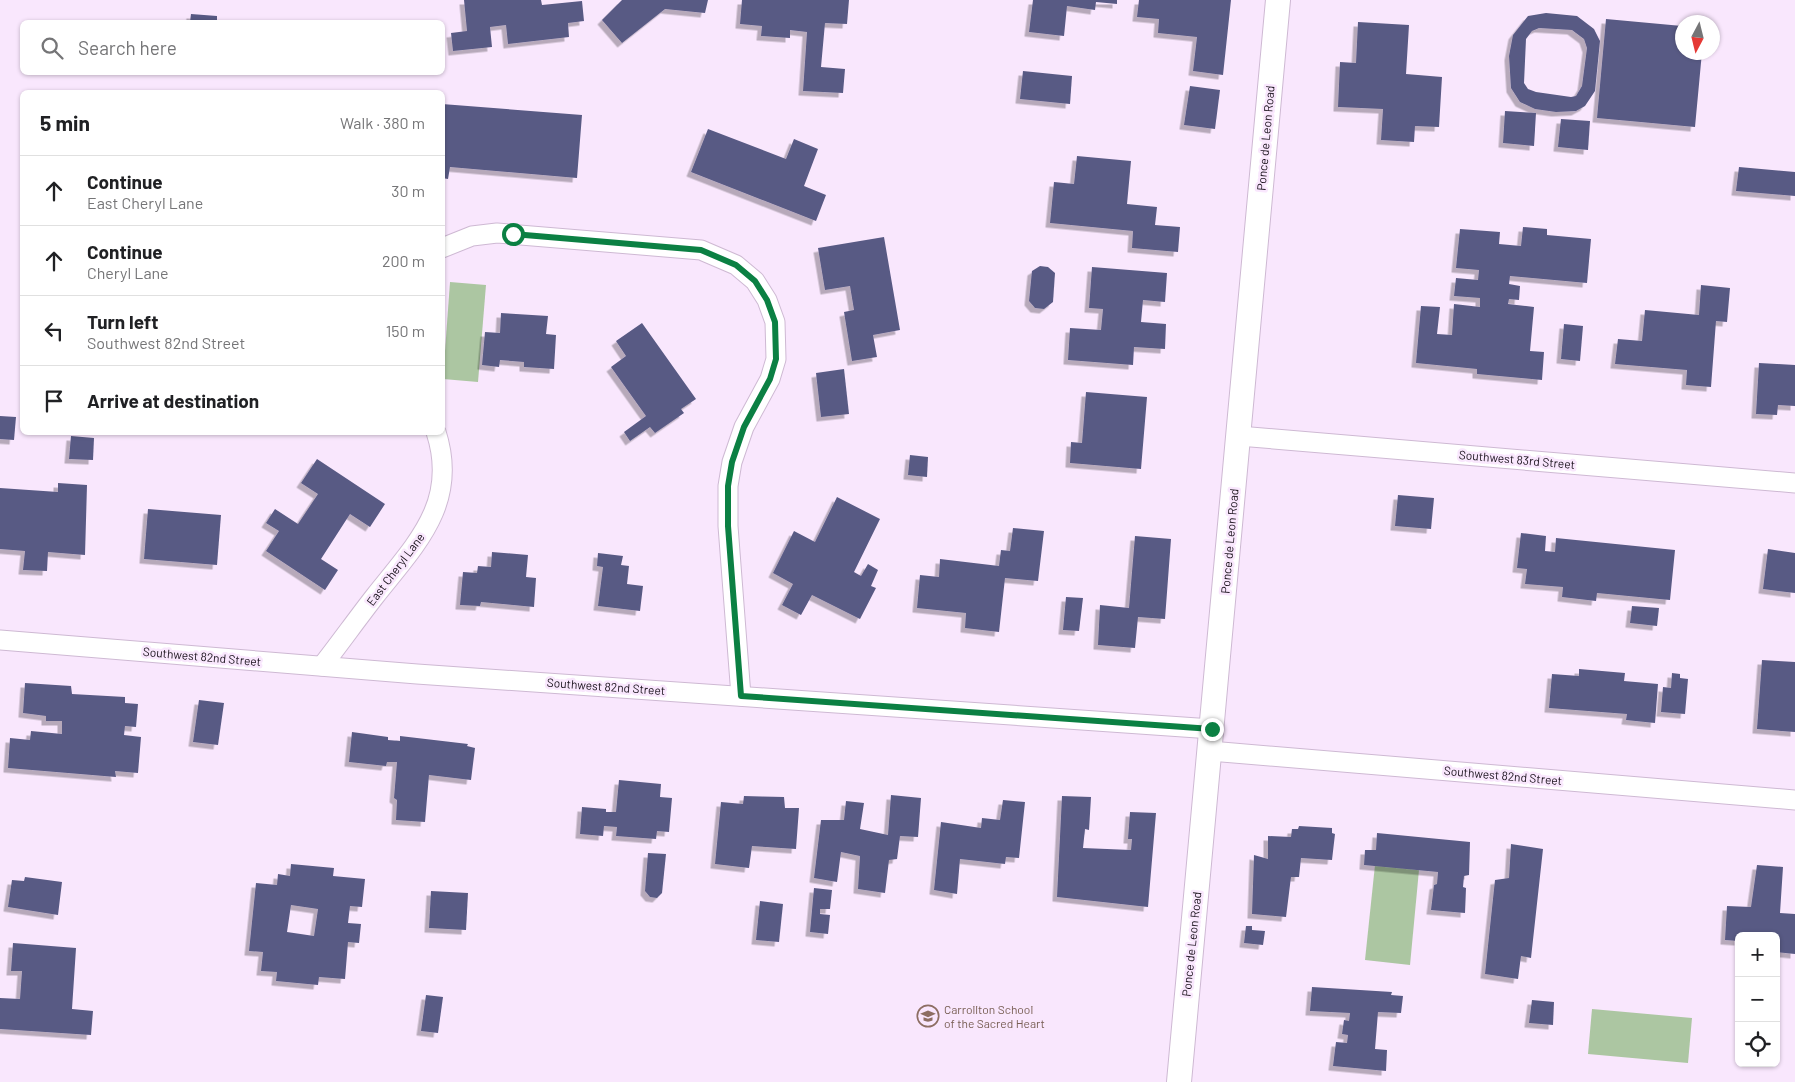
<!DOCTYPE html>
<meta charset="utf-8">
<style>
:root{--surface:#fff;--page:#f6f6f6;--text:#202124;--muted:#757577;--line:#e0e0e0}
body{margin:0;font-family:Barlow,sans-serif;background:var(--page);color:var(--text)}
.controls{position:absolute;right:15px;bottom:15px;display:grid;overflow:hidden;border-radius:8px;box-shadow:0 1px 4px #0004}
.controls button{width:45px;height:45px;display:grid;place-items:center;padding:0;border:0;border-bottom:1px solid var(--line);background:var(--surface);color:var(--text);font:25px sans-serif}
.compass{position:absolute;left:1675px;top:15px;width:45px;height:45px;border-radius:50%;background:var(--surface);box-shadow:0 1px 4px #0004;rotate:187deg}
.stop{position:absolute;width:15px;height:15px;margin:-11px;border:4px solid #0b8043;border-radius:50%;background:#fff}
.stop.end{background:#0b8043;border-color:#fff;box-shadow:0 1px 5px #0008}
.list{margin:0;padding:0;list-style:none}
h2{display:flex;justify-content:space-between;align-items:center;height:65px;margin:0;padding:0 20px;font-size:21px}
h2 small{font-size:16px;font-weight:400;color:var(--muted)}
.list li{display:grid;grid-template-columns:32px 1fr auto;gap:15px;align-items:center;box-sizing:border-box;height:70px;padding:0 20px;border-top:1px solid var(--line)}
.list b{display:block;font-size:19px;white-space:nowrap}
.list p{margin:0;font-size:16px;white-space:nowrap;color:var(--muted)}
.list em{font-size:16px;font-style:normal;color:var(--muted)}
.icon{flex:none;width:28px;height:28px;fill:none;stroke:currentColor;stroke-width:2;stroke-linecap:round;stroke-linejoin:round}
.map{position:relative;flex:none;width:1795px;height:1082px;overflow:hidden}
.search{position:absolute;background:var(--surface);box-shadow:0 1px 4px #0004;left:20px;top:20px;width:425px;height:55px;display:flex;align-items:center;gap:12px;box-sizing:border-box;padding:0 18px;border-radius:8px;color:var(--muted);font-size:19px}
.panel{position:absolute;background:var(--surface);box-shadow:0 1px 4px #0004;left:20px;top:90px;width:425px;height:345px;border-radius:8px}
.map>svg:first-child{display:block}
</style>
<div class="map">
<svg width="1795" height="1082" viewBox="0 0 1795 1082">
<defs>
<filter id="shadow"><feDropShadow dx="-4.5" dy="4.5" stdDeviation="0" flood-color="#0004"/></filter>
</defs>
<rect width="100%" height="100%" fill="#f9e7fd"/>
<!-- green -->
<g fill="#acc6a2">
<path d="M450,282L486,285L478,382L443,379Z"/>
<path d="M1375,865L1419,870L1410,965L1365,960Z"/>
<path d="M1592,1009L1692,1018L1688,1063L1588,1054Z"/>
</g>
<!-- building -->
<g fill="#595a84" fill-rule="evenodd" filter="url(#shadow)">
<path d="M464,0H541L542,5L582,1L584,21L568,23L569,37L508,44L506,25L490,27L492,47L453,51L451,33L467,31Z"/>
<path d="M622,0H708L705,13L665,9L622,43L602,20Z"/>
<path d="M742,0H849L847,24L825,23L821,67L845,69L843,93L803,91L807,32L790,30V38L761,36L762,26L740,24Z"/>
<path d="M1033,0H1117V4L1096,2L1095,10L1067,6L1064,36L1029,32Z"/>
<path d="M1139,0H1231L1223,75L1193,71L1197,37L1158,33L1159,19L1137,17Z"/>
<path d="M1546,13L1577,16L1594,29L1600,41L1595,91L1585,106L1576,111L1556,112L1535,109L1520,102L1511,88L1509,56L1513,35L1528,16ZM1539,28L1572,30L1584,39L1587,48L1582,86L1576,96L1571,97L1536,92L1528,89L1524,83L1526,39L1532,31Z"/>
<path d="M191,14L217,16V22H190Z"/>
<path d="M1606,19L1682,26V52H1702L1695,127L1597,118Z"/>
<path d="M1358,22L1409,25L1406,74L1442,77L1439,127L1415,126L1414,142L1381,140L1383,109L1338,107L1340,62L1356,63Z"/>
<path d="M1023,71L1072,76L1070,104L1020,99Z"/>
<path d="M1190,86L1220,90L1215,129L1184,125Z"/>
<path d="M442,104L582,115L577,178L450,167L448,179L442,178Z"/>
<path d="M1505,111L1536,113L1534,146L1503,143Z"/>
<path d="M1561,119L1590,121L1588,150L1558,147Z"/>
<path d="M708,129L786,159L794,139L818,149L804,186L826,195L816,221L691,172Z"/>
<path d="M1077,156L1131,161L1127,204L1157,207L1155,225L1180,227L1178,252L1132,248L1133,231L1050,223L1054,182L1074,184Z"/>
<path d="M1739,167L1795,172V196L1736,191Z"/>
<path d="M1523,227L1547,229V235L1591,239L1587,283L1510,276L1509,284L1520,286L1519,300L1509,299L1508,304L1534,307L1530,351L1544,352L1542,380L1477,374V369L1416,363L1421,306L1440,307L1437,334L1452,335L1454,304L1480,307V298L1454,296L1456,278L1478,280L1479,270L1456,268L1460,229L1500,232L1499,244L1521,246Z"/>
<path d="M884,237L900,330L873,335L877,357L852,361L844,312L854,310L850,286L825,290L818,248Z"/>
<path d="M1040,266L1048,267L1055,273L1053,302L1044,309L1035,308L1029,301L1032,271Z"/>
<path d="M1092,267L1167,273L1165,302L1143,300L1141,322L1166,324L1165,349L1134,347L1133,365L1068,360L1070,328L1101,330L1103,309L1089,308Z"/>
<path d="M1701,285L1730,288L1727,322L1716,321L1711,387L1686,385L1687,370L1615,364L1618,339L1642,341L1645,310L1699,315Z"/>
<path d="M501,313L548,316L546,334L556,335L554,369L524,367V362L500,360L499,367L482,365L485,332L500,333Z"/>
<path d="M642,323L696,399L681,409L684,413L655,433L650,427L630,441L624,432L646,416L611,367L626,356L616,341Z"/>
<path d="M1564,324L1583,326L1580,361L1561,359Z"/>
<path d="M1759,363L1795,365V406L1778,405L1777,415L1756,414Z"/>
<path d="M844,369L849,414L821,417L816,373Z"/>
<path d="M1086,392L1147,397L1141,469L1070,463L1071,442L1082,443Z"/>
<path d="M0,416L16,417L14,440L0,439Z"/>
<path d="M71,436L94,438L93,460L69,459Z"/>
<path d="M910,455L928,457L927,477L908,475Z"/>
<path d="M317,459L385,504L370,527L350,514L321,559L338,570L325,590L266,551L279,531L266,523L275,509L298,524L318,494L301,483Z"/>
<path d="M58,483L87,485L85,555L48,552L47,571L23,570L25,551L0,549V488L58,492Z"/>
<path d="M1398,495L1434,498L1431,529L1395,526Z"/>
<path d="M837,497L880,519L854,572L861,576L868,564L878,570L871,586L876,588L860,619L812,595L801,615L782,605L793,584L773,573L794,531L815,542Z"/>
<path d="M148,509L221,515L217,565L144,559Z"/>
<path d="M1013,528L1044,531L1038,581L1005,578L999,632L965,628L966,613L917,608L920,575L939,577L940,559L999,566L1001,550L1010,551Z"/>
<path d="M1521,533L1546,536L1545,551L1555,552L1556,538L1675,550L1670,600L1597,593L1596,601L1562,597L1563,587L1525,584L1527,569L1517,568Z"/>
<path d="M1135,536L1171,539L1165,619L1138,617L1135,648L1098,645L1100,605L1129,608Z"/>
<path d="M1768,549L1795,553V593L1763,589Z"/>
<path d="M492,552L528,555L526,577L536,578L534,607L481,602L480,606L460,605L463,572L477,573L478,566L491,567Z"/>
<path d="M598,553L623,556L621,565L629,566L627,584L643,586L640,611L598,606L603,567L597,566Z"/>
<path d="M1066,597L1083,598L1079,631L1063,630Z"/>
<path d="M1632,606L1659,608L1657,626L1630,623Z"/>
<path d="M1762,660L1795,662V732L1757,729Z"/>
<path d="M1579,669L1625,673L1624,681L1658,684L1655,723L1626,720L1627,714L1549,708L1552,674L1579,676Z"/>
<path d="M1672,673L1680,674V678L1688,679L1685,714L1661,712L1663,687L1671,688Z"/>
<path d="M25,683L71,686L72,694L125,697V703L138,704L136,727L125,726L124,735L141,737L138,773L115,771L116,777L8,768L10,738L30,740L31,731L62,734V721H46V716L23,713Z"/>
<path d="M199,700L224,703L218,745L193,742Z"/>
<path d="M352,732L388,737V740L400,741V736L468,744L467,746L475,748L471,780L429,775L425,822L396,820L397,800L394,798L397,762H387L386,766L349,762Z"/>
<path d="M619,780L661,784L660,797L672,798L669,832L657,831L656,839L616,836L617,827L604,826L603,836L580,834L582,807L606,809V812H616Z"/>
<path d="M891,795L921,798L918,837L900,836L897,859L889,860L885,893L858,889L860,856L841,852L837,882L814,878L821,820H844L846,801L864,803L860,829L888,835Z"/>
<path d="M744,796L784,797L785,808H799L796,849L752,846L749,868L715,864L721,802L743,804Z"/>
<path d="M1062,796L1091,797L1089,830L1085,829L1083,848L1131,850L1132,839H1128L1130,812L1156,813L1148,907L1057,897Z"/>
<path d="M1003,800L1025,802L1019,858L1006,857L1005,864L960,859L957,894L934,890L941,822L981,828L982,818L1000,820Z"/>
<path d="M1299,826L1332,828V833L1335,834L1332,860L1301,858L1299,877H1291L1286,917L1252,914L1254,855L1268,859V836L1291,837L1292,829H1298Z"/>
<path d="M1377,833L1470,842L1469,875L1464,876L1463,887L1466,888L1465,913L1431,910L1434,885L1437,884L1438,872L1364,865L1365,850H1376Z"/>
<path d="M1511,844L1543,849L1531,958L1521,956L1518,979L1485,974L1495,880L1509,878Z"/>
<path d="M648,853L666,854L662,893L657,898L650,897L645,891Z"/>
<path d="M291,864L334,868L333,876L365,879L362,907L350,906L348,923L361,924L359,943L348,942L345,979L319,977L318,985L276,981L277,972L261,971L263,952L249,951L256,883L277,885L278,874L290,876ZM291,905L318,909L314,936L287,932Z"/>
<path d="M1757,865L1783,867L1780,913L1795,914V954L1776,952V936H1739V941L1725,940L1727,906L1751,907Z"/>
<path d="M25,877L62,882L58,915L8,907L12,880L24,881Z"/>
<path d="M814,888L832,890L830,909H820V914L830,915L828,934L810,932Z"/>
<path d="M431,891L468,893L466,930L429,928Z"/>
<path d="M760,901L783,904L779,942L756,940Z"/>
<path d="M1246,926H1252V930L1265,931L1263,945L1244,943Z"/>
<path d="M13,943L76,948L72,1009L93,1011L91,1035L0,1029V998L20,999L22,971H11Z"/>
<path d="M1312,987L1392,992L1391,995L1403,996L1401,1013L1378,1012L1375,1049L1387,1050L1386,1071L1333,1066L1336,1042L1347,1043L1348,1035L1342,1034L1344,1020L1349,1021L1350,1013L1310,1011Z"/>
<path d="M426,995L443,997L438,1033L421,1031Z"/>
<path d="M1532,1000L1554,1002L1553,1025L1529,1023Z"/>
</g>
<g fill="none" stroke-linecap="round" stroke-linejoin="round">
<!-- minor casing -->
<g stroke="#ceb9d3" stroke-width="21">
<g id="minor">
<path d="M442,248L472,236L497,233L701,250L736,265L755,281L767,300L775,322L776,359L770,379L744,427L732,462L728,486V526L741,696"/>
<path d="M1239,436L1795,483"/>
<path d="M0,640L417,674L1212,729"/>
<path d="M322,666C340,643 357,619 375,596C416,544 459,503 436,432"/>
<path d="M1210,751L1795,800"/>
</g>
</g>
<!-- tertiary casing -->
<g stroke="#ceb9d3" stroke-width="26">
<path id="tertiary" d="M1179,1082L1278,0"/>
</g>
<!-- minor -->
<use href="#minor" stroke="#fff" stroke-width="19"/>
<!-- tertiary -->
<use href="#tertiary" stroke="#fff" stroke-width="24"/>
</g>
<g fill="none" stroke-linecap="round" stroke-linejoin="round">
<!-- route -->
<path stroke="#0b8043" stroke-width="6" d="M513,234L701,250L736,265L755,281L767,300L775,322L776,359L770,379L744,427L732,462L728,486V526L741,696L1212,729"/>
</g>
<!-- icons -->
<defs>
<g id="school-ring" transform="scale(1.125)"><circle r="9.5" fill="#f9e7fd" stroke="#8d6e63" stroke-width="1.5"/><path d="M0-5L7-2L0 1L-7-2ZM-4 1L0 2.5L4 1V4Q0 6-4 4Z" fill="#8d6e63"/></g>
</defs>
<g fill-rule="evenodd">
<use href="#school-ring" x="928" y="1016"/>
</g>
<g text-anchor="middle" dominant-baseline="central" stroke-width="5" stroke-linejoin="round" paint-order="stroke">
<!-- street labels -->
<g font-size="12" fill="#19111b" stroke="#f9e7fd">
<text transform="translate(1265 138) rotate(-85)">Ponce de Leon Road</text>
<text transform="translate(1517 459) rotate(5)">Southwest 83rd Street</text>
<text transform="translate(1229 541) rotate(-85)">Ponce de Leon Road</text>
<text transform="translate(395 569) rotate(-53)">East Cheryl Lane</text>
<text transform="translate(202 656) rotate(5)">Southwest 82nd Street</text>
<text transform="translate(606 686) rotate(4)">Southwest 82nd Street</text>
<text transform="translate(1503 775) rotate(5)">Southwest 82nd Street</text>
<text transform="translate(1191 944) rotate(-84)">Ponce de Leon Road</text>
</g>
<!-- education labels -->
<g font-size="12" fill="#785e54" stroke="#f9e7fd" text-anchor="start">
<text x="944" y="1009">Carrollton School<tspan x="944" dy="14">of the Sacred Heart</tspan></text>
</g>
</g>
</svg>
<div class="controls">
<button>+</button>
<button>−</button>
<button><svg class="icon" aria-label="locate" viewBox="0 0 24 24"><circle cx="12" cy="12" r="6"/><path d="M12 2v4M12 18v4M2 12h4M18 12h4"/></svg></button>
</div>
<svg class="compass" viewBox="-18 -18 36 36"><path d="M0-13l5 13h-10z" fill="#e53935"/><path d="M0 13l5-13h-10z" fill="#757577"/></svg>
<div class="stop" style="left:513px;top:234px"></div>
<div class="stop end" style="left:1212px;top:729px"></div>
<div class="search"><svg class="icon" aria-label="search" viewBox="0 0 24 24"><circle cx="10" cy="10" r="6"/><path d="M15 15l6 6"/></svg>Search here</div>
<section class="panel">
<h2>5 min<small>Walk · 380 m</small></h2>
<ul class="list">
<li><svg class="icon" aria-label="ahead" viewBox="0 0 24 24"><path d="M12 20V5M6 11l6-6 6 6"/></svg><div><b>Continue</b><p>East Cheryl Lane</p></div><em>30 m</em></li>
<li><svg class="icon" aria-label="ahead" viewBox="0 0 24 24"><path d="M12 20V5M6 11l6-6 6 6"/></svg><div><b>Continue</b><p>Cheryl Lane</p></div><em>200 m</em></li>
<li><svg class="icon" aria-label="left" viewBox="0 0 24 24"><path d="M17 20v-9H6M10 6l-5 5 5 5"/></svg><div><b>Turn left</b><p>Southwest 82nd Street</p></div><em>150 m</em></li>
<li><svg class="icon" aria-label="arrive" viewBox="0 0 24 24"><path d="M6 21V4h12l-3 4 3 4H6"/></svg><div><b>Arrive at destination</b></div></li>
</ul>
</section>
</div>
